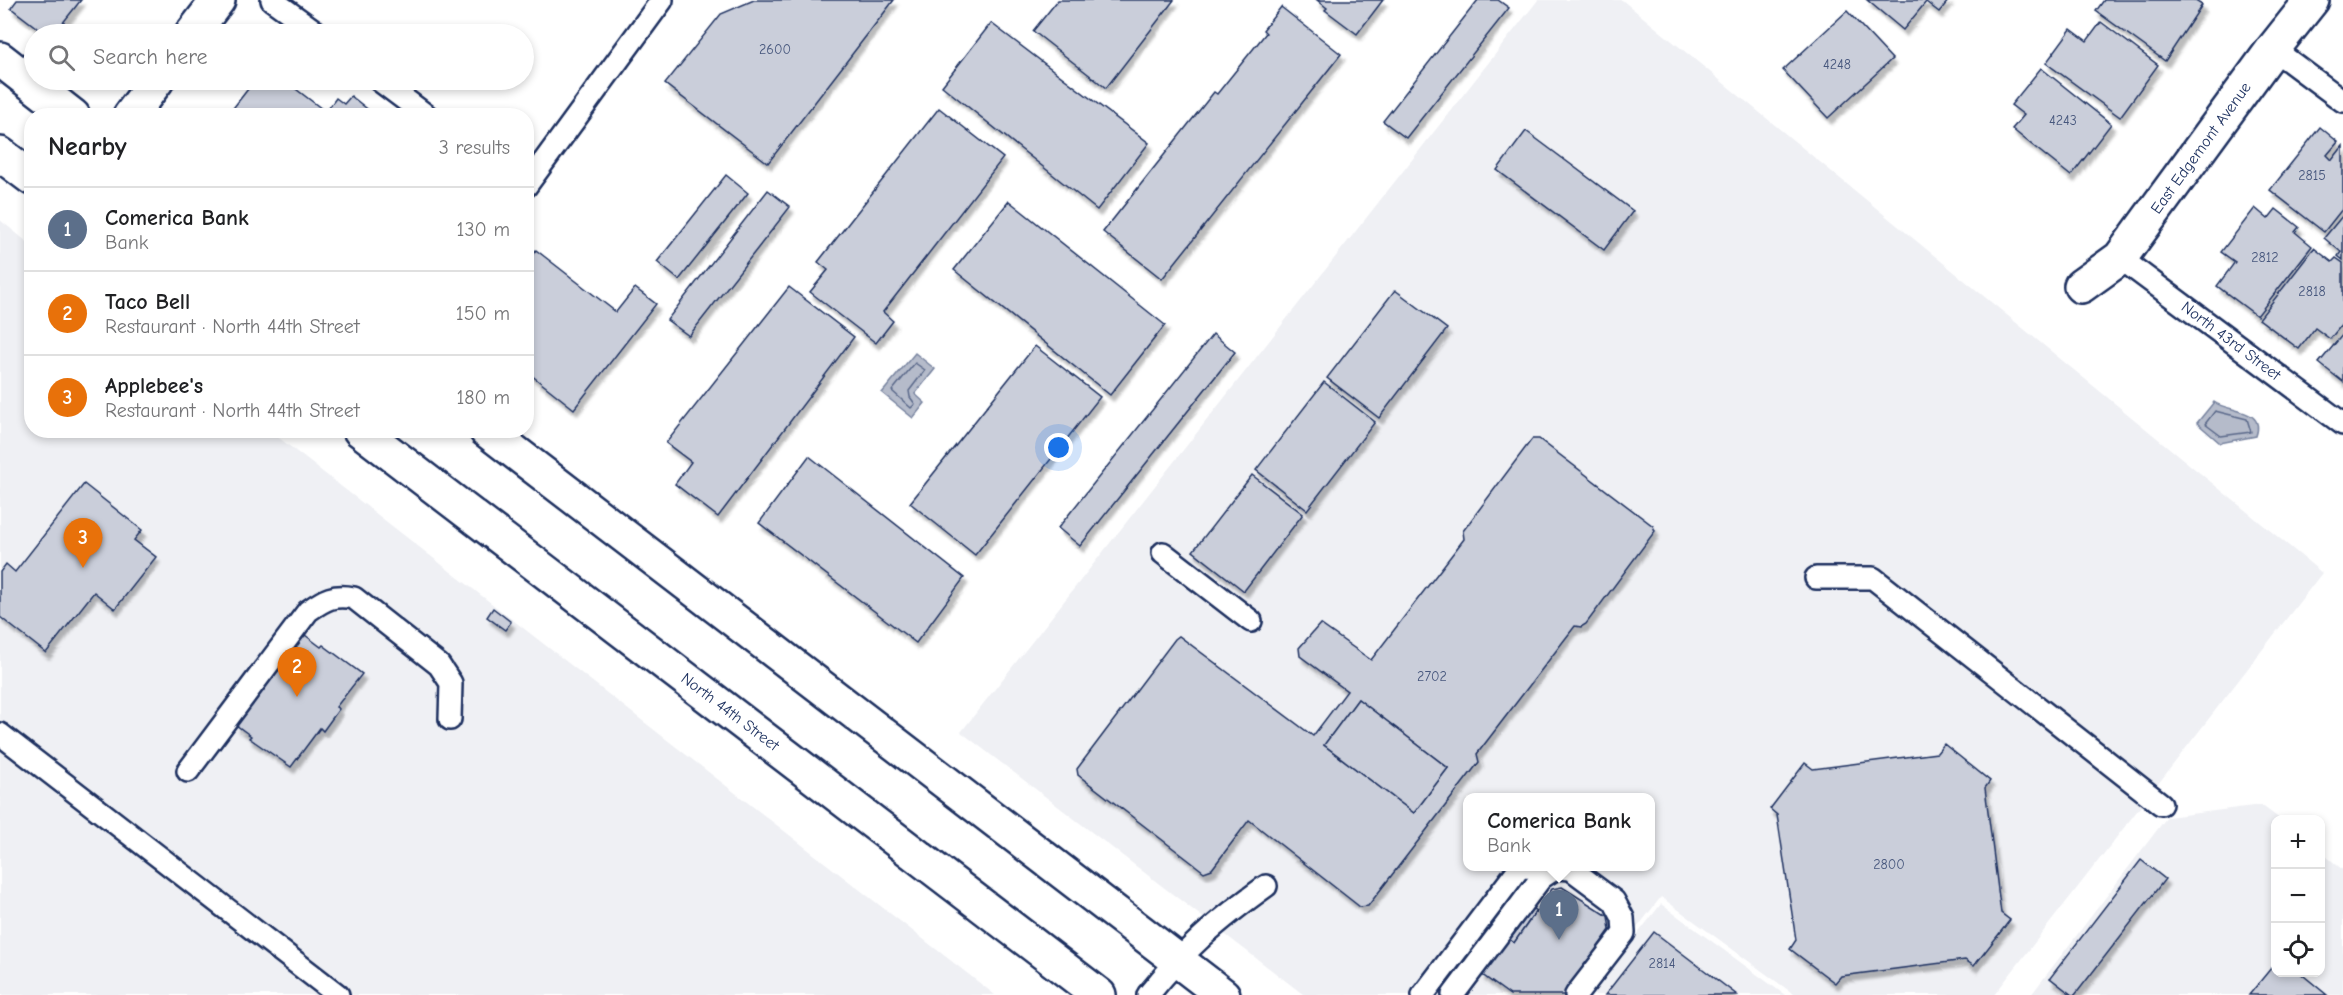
<!DOCTYPE html>
<meta charset="utf-8">
<style>
:root{--surface:#fff;--page:#f2f2f2;--text:#202124;--muted:#757577;--line:#e0e0e0;--accent:#7c3aed}
body{margin:0;font-family:"Comic Neue",sans-serif;background:var(--page);color:var(--text)}
.controls{position:absolute;right:18px;bottom:18px;display:grid;overflow:hidden;border-radius:12px;box-shadow:0 3px 9px #0003}
.controls button{width:54px;height:54px;display:grid;place-items:center;padding:0;border:0;border-bottom:2px solid var(--line);background:var(--surface);color:var(--text);font:30px sans-serif}
.you{position:absolute;left:1059px;top:448px;width:21px;height:21px;margin:-15px;border:4px solid #fff;border-radius:50%;background:#1a73e8;box-shadow:0 0 0 9px #1a73e833}
.badge{display:grid;place-items:center;width:39px;height:39px;border-radius:50%;background:var(--accent);color:#fff;font-size:20px;font-weight:700}
.pin{position:absolute;translate:-50% -50px;filter:drop-shadow(0 2px 3px #0008)}
.pin::after{content:'';position:absolute;top:32px;width:21px;height:18px;background:inherit;clip-path:polygon(0 0,100% 0,50% 100%)}
.popup{position:absolute;left:1463px;top:793px;width:192px;height:78px;box-sizing:border-box;display:grid;place-content:center;border-radius:12px;background:var(--surface);filter:drop-shadow(0 2px 4px #0005);font-size:20px;white-space:nowrap;color:var(--muted)}
.popup b{font-size:22px;color:var(--text)}
.popup::after{content:'';position:absolute;left:50%;top:100%;margin-left:-12px;border:12px solid transparent;border-top-color:var(--surface)}
.list{margin:0;padding:0;list-style:none}
h2{display:flex;justify-content:space-between;align-items:center;height:78px;margin:0;padding:0 24px;font-size:26px}
h2 small{font-size:20px;font-weight:400;color:var(--muted)}
.list li{display:grid;grid-template-columns:39px 1fr auto;gap:18px;align-items:center;box-sizing:border-box;height:84px;padding:0 24px;border-top:2px solid var(--line)}
.list b{display:block;font-size:22px;white-space:nowrap}
.list p{margin:0;font-size:20px;white-space:nowrap;color:var(--muted)}
.list em{font-size:20px;font-style:normal;color:var(--muted)}
.icon{flex:none;width:33px;height:33px;fill:none;stroke:currentColor;stroke-width:2;stroke-linecap:round;stroke-linejoin:round}
.map{position:relative;flex:none;width:2343px;height:995px;overflow:hidden}
.search{position:absolute;background:var(--surface);box-shadow:0 3px 9px #0003;left:24px;top:24px;width:510px;height:66px;display:flex;align-items:center;gap:15px;box-sizing:border-box;padding:0 21px;border-radius:33px;color:var(--muted);font-size:22px}
.panel{position:absolute;background:var(--surface);box-shadow:0 3px 9px #0003;left:24px;top:108px;width:510px;height:330px;border-radius:24px}
.map>svg:first-child{display:block}
</style>
<div class="map">
<svg width="2343" height="995" viewBox="0 0 2343 995">
<defs>
<filter id="shadow"><feDropShadow dx="3.5" dy="6" stdDeviation="1.5" flood-color="#0004"/></filter>
</defs>
<rect width="100%" height="100%" fill="#fff"/>
<filter id="ink" filterUnits="userSpaceOnUse"><feTurbulence type="fractalNoise" baseFrequency=".0167" numOctaves="2"/><feDisplacementMap in="SourceGraphic" scale="12" xChannelSelector="R" yChannelSelector="G"/><feConvolveMatrix kernelMatrix="1 2 1 2 8 2 1 2 1" color-interpolation-filters="sRGB"/></filter>
<g filter="url(#ink)">
<!-- built -->
<g fill="#eff0f4" fill-rule="evenodd">
<path d="M1538,0H1622L2322,573L1994,995H1795L1661,897L1585,995H1304L961,732ZM1468,798H1650V866H1468Z"/>
<path d="M0,220L31,245L32,430L270,431L995,995H0Z"/>
<path d="M2261,805L2280,819L2276,820V972H2320L2321,852L2343,870V995H2031L2167,817Z"/>
<path d="M1661,904L1785,995H1590Z"/>
</g>
<!-- water -->
<g fill="#b5bbca" stroke="#77839f" stroke-width="1.5">
<path d="M915,353L935,369L915,394L925,403L913,418L882,393Z"/>
<path d="M2214,402C2229,413 2266,408 2256,436L2220,443L2197,423Z"/>
</g>
<g fill="none" stroke-linecap="round" stroke-linejoin="round">
<!-- shore -->
<g stroke="#596789" stroke-width="1.5">
<path d="M915,363L925,370L909,391L910,397L915,404L911,408L892,391Z"/>
<path d="M2215,411L2247,419L2251,432L2221,436L2205,424Z"/>
</g>
</g>
<!-- building -->
<g fill="#caceda" stroke="#1b2f5e" stroke-width="1.5" fill-rule="evenodd" filter="url(#shadow)">
<path d="M17,0H81L54,34H45L11,8Z"/>
<path d="M754,0H894L768,163L665,84L721,14Z"/>
<path d="M1058,0H1174L1106,88L1033,31Z"/>
<path d="M1317,0H1383L1357,34L1325,10L1327,8Z"/>
<path d="M1478,0H1498L1509,8L1406,138L1383,121Z"/>
<path d="M1867,0H1949L1939,12L1926,2L1903,30Z"/>
<path d="M2104,0H2194L2202,5L2165,61L2096,11Z"/>
<path d="M1281,7L1341,54L1162,279L1103,232L1214,92L1217,94L1266,33L1263,30Z"/>
<path d="M1847,11L1892,59L1828,118L1783,70Z"/>
<path d="M2101,22L2158,65L2120,117L2046,63L2071,29L2087,41Z"/>
<path d="M991,23L1149,143L1097,210L942,86Z"/>
<path d="M2041,68L2111,124L2071,176L2012,129L2024,115L2011,105Z"/>
<path d="M255,80H284L326,112L336,98L344,104L351,96L376,116H227Z"/>
<path d="M939,108L1003,158L883,312L893,321L876,343L810,292L828,270L818,262Z"/>
<path d="M2320,127L2338,142L2327,155L2332,160L2343,146V208L2324,232L2270,190Z"/>
<path d="M1526,131L1633,211L1604,250L1497,170Z"/>
<path d="M726,175L748,193L679,280L657,262Z"/>
<path d="M768,190L790,207L689,336L667,320Z"/>
<path d="M1009,201L1165,325L1110,395L954,270Z"/>
<path d="M2255,208L2268,219L2276,209L2299,227L2295,232L2312,246L2257,316L2217,286L2235,262L2221,252Z"/>
<path d="M2343,215V260L2338,256L2341,252L2324,238Z"/>
<path d="M2314,248L2332,262L2336,258L2343,263V323L2330,339L2315,328L2299,349L2259,319Z"/>
<path d="M536,250L616,312L635,288L656,304L574,409L526,371V263Z"/>
<path d="M789,287L854,337L718,517L675,484L691,462L666,443Z"/>
<path d="M1395,290L1447,329L1379,418L1327,378Z"/>
<path d="M1213,334L1235,352L1080,546L1058,528Z"/>
<path d="M2343,334V382L2319,363Z"/>
<path d="M1035,346L1100,397L975,555L910,503Z"/>
<path d="M1324,382L1375,422L1307,510L1256,470Z"/>
<path d="M1532,439H1539L1653,526L1655,531L1586,624L1581,627L1575,626L1477,754L1479,762L1368,906L1360,907L1249,820L1212,869L1204,872L1078,775L1077,769L1175,639L1179,636L1313,736L1347,691L1300,656L1299,648L1320,624L1371,660L1464,539L1463,531ZM1358,699L1448,768L1414,813L1324,745Z"/>
<path d="M809,456L964,578L916,643L759,523Z"/>
<path d="M1252,475L1303,514L1244,591L1193,551Z"/>
<path d="M84,484L142,530L134,540L156,557L115,609L94,592L46,653L0,617V572L6,564L15,572Z"/>
<path d="M493,608L511,622L505,630L487,617Z"/>
<path d="M305,635L321,647L323,645L362,674L336,707L339,709L323,731L320,728L291,767L249,738L251,736L236,725L259,695L256,692L273,671L276,673Z"/>
<path d="M1358,699L1448,768L1414,813L1324,745Z"/>
<path d="M1944,744L1990,781L1985,788L2001,913L2010,920L1974,966L1965,960L1841,976L1835,983L1790,949L1796,940L1777,815L1770,809L1805,763L1813,769L1937,753Z"/>
<path d="M2141,860L2165,879L2075,995H2072L2050,978Z"/>
<path d="M1495,883L1536,911L1514,943L1473,914Z"/>
<path d="M1562,887L1608,916L1610,930L1564,995H1510L1481,974L1507,937L1514,943L1552,889Z"/>
<path d="M1654,932L1737,995H1605Z"/>
<path d="M2276,962V972H2299L2327,995H2249Z"/>
</g>
<g fill="none" stroke-linecap="round" stroke-linejoin="round">
<!-- lane casing -->
<g stroke="#1b2f5e" stroke-width="26">
<g id="lane">
<path d="M272,0L319,34"/>
<path d="M2273,49L2343,101"/>
<path d="M379,80L427,116"/>
<path d="M526,186L662,0"/>
<path d="M2120,258L2343,424"/>
<path d="M1163,553L1251,621"/>
<path d="M1816,578H1873L2161,804"/>
<path d="M0,734L338,995"/>
<path d="M188,771L308,611C325,599 334,594 354,598L439,665L451,683L450,719"/>
<path d="M1148,995C1186,948 1217,921 1266,886"/>
<path d="M1423,995L1520,867L1556,868"/>
<path d="M1453,995L1541,878L1556,868L1571,869L1614,901L1623,918L1624,933L1576,995"/>
</g>
</g>
<!-- street casing -->
<g stroke="#1b2f5e" stroke-width="38">
<g id="street">
<path d="M192,34L218,0"/>
<path d="M130,116L157,80"/>
<path d="M2081,286L2120,258L2273,49L2312,0"/>
</g>
</g>
<!-- primary casing -->
<g stroke="#1b2f5e" stroke-width="38">
<g id="primary">
<path d="M0,59L73,116"/>
<path d="M0,154L32,178"/>
<path d="M360,430L1099,995"/>
<path d="M486,430L1223,995"/>
</g>
</g>
<!-- lane -->
<use href="#lane" stroke="#fff" stroke-width="21"/>
<!-- street -->
<use href="#street" stroke="#fff" stroke-width="33"/>
<!-- primary -->
<use href="#primary" stroke="#fff" stroke-width="33"/>
</g>
</g>
<g text-anchor="middle" dominant-baseline="central" stroke-width="6" stroke-linejoin="round" paint-order="stroke">
<!-- number labels -->
<g font-size="14" fill="#47577d">
<text x="775" y="49">2600</text>
<text x="1837" y="64">4248</text>
<text x="2063" y="120">4243</text>
<text x="2312" y="175">2815</text>
<text x="2265" y="257">2812</text>
<text x="2312" y="291">2818</text>
<text x="1432" y="676">2702</text>
<text x="1889" y="864">2800</text>
<text x="1662" y="963">2814</text>
</g>
<!-- street labels -->
<g font-size="16" fill="#1b2f5e" stroke="#fff">
<text transform="translate(2201 148) rotate(-54)">East Edgemont Avenue</text>
<text transform="translate(2231 341) rotate(37)">North 43rd Street</text>
<text transform="translate(730 712) rotate(37)">North 44th Street</text>
</g>
</g>
</svg>
<div class="controls">
<button>+</button>
<button>−</button>
<button><svg class="icon" aria-label="locate" viewBox="0 0 24 24"><circle cx="12" cy="12" r="6"/><path d="M12 2v4M12 18v4M2 12h4M18 12h4"/></svg></button>
</div>
<div class="you"></div>
<div class="pin badge" style="left:1559px;top:940px;background:#5c6f8a">1</div>
<div class="popup"><b>Comerica Bank</b>Bank</div>
<div class="pin badge" style="left:297px;top:697px;background:#e8710a">2</div>
<div class="pin badge" style="left:83px;top:568px;background:#e8710a">3</div>
<div class="search"><svg class="icon" aria-label="search" viewBox="0 0 24 24"><circle cx="10" cy="10" r="6"/><path d="M15 15l6 6"/></svg>Search here</div>
<section class="panel">
<h2>Nearby<small>3 results</small></h2>
<ul class="list">
<li><span class="badge" style="background:#5c6f8a">1</span><div><b>Comerica Bank</b><p>Bank</p></div><em>130 m</em></li>
<li><span class="badge" style="background:#e8710a">2</span><div><b>Taco Bell</b><p>Restaurant · North 44th Street</p></div><em>150 m</em></li>
<li><span class="badge" style="background:#e8710a">3</span><div><b>Applebee's</b><p>Restaurant · North 44th Street</p></div><em>180 m</em></li>
</ul>
</section>
</div>
